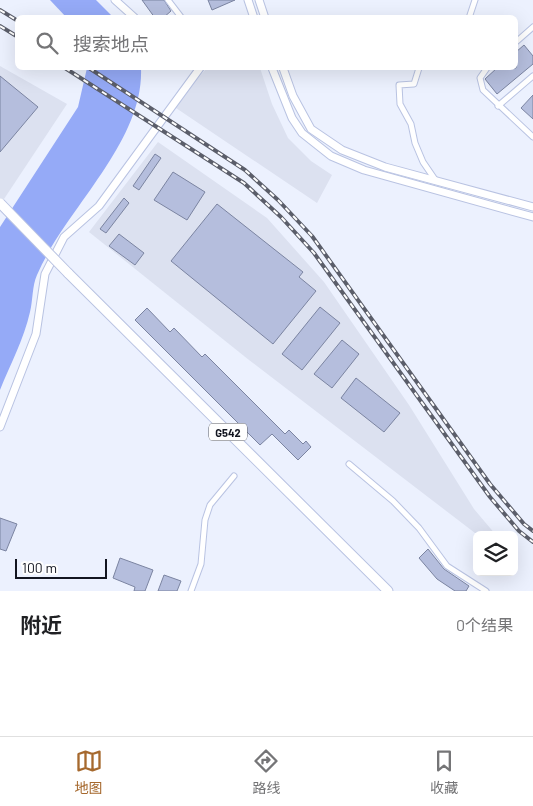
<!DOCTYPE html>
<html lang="zh">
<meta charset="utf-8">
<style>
:root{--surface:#fff;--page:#f6f6f6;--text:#202124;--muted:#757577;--line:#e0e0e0;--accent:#a6692e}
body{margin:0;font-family:Barlow,"Noto Sans SC",sans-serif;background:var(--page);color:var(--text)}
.controls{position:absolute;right:15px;bottom:15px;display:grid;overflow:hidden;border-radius:8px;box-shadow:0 5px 20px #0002}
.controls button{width:45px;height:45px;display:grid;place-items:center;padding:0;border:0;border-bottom:1px solid var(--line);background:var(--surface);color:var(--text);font:25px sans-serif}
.scale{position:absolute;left:15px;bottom:12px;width:92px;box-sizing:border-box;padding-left:5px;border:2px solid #121520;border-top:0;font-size:14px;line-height:18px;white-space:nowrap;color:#121520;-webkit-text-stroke:4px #fefefe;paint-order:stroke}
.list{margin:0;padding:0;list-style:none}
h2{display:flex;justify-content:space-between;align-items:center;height:65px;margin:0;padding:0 20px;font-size:21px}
h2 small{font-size:16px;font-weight:400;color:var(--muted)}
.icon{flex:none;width:28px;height:28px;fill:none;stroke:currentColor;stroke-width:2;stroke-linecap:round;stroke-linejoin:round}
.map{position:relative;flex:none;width:533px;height:591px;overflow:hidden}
.search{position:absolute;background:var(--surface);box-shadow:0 5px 20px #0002;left:15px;right:15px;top:15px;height:55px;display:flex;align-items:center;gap:12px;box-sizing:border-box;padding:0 18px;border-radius:8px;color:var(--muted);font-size:19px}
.sheet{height:145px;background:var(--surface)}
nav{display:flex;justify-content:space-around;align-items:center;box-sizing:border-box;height:70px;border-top:1px solid var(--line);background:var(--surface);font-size:14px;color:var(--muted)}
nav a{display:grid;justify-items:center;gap:2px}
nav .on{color:var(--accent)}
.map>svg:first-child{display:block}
</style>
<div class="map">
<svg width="533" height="591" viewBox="0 0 533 591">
<rect width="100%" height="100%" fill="#ecf1fe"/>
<!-- built -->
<g fill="#dce1f0">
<path d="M0,66L67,104L0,205Z"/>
<path d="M207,68H260L272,104L288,138L311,161L332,175L317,203L173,106Z"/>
<path d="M158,142L267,218L324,282L409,405L474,509L496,535L475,533L249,360L89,232Z"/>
</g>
<!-- water -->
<g fill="#95aaf7">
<path d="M50,0H96L113,17H66Z"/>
<path d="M87,68H141C144,143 65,209 37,275C32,286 33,300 30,312C24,339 10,365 0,390V227L78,107Z"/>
</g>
<!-- building -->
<g fill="#b5bedd" stroke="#7b84a1">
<path d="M142,0H164L171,11L163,18H155Z"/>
<path d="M208,0H235L212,10Z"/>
<path d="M524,45L533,56V64L497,94L485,79L497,68H516V52Z"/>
<path d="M0,76L38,107L0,152Z"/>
<path d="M533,95V119L521,108Z"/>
<path d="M155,154L161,158L139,190L133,186Z"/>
<path d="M173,172L205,192L187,220L154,200Z"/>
<path d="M124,198L129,203L106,233L100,229Z"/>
<path d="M217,204L303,272L299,277L316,291L273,344L171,261Z"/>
<path d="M119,234L144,253L135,265L109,246Z"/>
<path d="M320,307L340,323L302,370L282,354Z"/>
<path d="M147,308L170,332L174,328L202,357L205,354L285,434L289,430L303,444L306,441L311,447L298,460L272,434L260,445L135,320Z"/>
<path d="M342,340L359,354L332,388L314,374Z"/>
<path d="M356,378L400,413L384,432L341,398Z"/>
<path d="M0,518L17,524L6,551L0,549Z"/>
<path d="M428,549L444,569L469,586L466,591H455L437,579L419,558Z"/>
<path d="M120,558L153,570L145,591H134L135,587L113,578Z"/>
<path d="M164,575L181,581L177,591H158Z"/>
</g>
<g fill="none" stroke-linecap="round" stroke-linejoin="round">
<!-- street casing -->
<g stroke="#b9c3e2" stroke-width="7">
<g id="street">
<path d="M168,0L181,17"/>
<path d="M469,18L475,0"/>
<path d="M516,42L533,27"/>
<path d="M419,68L414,84L399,85L400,104L411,124L415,143L423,162L436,181"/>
<path d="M487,68L480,78L483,90L533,137"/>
<path d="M498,106L533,76"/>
<path d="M349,464L393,501L419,528L447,566L486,591"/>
<path d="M191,591L201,564L205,520L210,505L234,476"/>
</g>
</g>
<!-- secondary casing -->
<g stroke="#b9c3e2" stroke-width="9">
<g id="secondary">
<path d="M115,0L135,18"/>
<path d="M248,0L254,18"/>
<path d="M259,0L265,18"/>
<path d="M272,68L292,118L302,133L331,156L364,170L533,217"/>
<path d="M283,68L293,96L311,129L342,150L385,167L533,207"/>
<path d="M0,427L36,334L45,274L64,237L99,206L200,68"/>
</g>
</g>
<!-- highway casing -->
<g stroke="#b9c3e2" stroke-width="11">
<path id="highway" d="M68,273L388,591"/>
</g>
<!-- street -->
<use href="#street" stroke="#fff" stroke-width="5"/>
<!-- secondary -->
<use href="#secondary" stroke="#fff" stroke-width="7"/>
<!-- highway -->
<use href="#highway" stroke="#fff" stroke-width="9"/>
<!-- rail casing -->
<g stroke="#5b5e6a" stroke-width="4">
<g id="rail">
<path d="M0,10L18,21"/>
<path d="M0,26L18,37"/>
<path d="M65,68L244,183L281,217L314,253L490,497L519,531L533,542"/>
<path d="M89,68L245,170L278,200L312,236L490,484L524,524L533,531"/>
</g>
</g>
<!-- rail -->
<use href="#rail" stroke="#fefefe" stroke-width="2" stroke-dasharray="5.5" stroke-linecap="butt"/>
<!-- highway-bridge casing -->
<g stroke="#b9c3e2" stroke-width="11" stroke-linecap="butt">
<path id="highway-bridge" d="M0,203L68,273"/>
</g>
<!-- highway-bridge -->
<use href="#highway-bridge" stroke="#fff" stroke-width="9"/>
</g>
<g text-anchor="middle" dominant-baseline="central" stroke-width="4.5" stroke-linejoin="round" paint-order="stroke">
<!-- shield labels -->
<rect fill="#fefefe" stroke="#595b63" stroke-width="1" x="209" y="423.5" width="38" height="17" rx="4"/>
<g font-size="11" font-weight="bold" fill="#121520">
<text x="228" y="432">G542</text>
</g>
</g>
</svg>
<div class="controls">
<button><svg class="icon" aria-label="layers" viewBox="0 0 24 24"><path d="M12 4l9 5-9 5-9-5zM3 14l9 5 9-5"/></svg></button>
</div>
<div class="scale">100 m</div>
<div class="search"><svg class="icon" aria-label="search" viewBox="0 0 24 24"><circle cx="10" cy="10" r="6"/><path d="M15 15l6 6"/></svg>搜索地点</div>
</div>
<section class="sheet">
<h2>附近<small>0个结果</small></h2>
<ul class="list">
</ul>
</section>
<nav>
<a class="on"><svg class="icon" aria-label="map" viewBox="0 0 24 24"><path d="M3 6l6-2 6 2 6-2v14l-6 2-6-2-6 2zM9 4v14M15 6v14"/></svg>地图</a>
<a><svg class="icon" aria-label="directions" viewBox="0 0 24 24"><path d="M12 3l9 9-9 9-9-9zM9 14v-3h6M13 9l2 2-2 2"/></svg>路线</a>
<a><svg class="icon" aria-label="saved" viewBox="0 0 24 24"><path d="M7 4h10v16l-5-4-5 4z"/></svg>收藏</a>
</nav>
